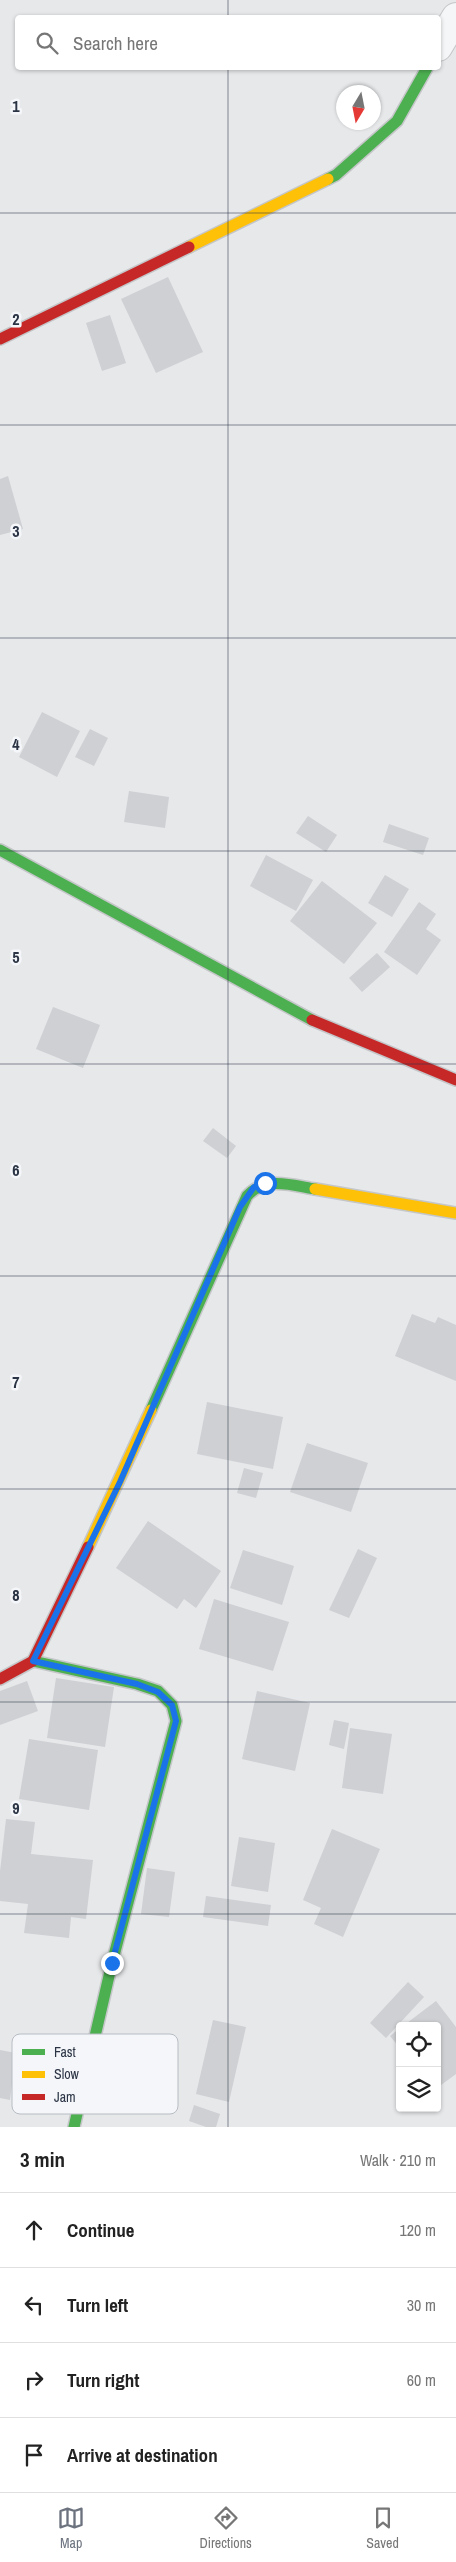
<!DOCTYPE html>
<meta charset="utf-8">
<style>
:root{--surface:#fff;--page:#f6f6f6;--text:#222;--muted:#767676;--line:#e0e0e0;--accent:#6c737f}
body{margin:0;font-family:"Archivo Narrow",sans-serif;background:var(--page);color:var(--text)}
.controls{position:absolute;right:15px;bottom:15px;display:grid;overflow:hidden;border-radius:5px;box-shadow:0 1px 4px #0004}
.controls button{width:45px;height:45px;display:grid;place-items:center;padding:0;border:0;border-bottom:1px solid var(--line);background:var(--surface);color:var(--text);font:25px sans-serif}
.compass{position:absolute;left:336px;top:85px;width:45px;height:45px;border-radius:50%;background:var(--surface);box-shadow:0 1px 4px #0004;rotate:190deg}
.stop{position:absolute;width:15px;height:15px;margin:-11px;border:4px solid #1a73e8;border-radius:50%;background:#fff}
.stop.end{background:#1a73e8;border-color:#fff;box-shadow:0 1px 5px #0008}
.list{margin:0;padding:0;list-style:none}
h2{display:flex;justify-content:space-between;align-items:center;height:65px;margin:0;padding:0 20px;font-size:21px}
h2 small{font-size:16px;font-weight:400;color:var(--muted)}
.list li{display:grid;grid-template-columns:32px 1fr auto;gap:15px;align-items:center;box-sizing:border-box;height:75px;padding:0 20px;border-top:1px solid var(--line)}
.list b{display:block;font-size:19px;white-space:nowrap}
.list em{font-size:16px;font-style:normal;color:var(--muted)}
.icon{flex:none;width:28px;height:28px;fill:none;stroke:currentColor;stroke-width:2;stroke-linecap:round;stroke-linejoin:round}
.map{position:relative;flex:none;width:456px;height:2127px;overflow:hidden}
.search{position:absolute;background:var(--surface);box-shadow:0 1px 4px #0004;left:15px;right:15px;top:15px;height:55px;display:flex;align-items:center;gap:12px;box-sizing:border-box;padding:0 18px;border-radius:5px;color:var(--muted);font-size:19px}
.sheet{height:365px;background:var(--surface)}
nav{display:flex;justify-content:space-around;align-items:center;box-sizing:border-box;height:70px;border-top:1px solid var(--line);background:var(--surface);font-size:14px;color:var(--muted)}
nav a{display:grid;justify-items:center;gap:2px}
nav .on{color:var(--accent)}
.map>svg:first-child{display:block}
</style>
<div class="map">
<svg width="456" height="2127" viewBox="0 0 456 2127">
<rect width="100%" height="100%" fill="#e6e8ea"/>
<!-- building -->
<g fill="#ced0d3">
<path d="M168,277L203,352L156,373L121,299Z"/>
<path d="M110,315L126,363L102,371L86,323Z"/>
<path d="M8,476L23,529L0,535V479Z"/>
<path d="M42,712L80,731L57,777L19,757Z"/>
<path d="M90,729L108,738L94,766L75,757Z"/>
<path d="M129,791L169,797L165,828L124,822Z"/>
<path d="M308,816L337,835L326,852L296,833Z"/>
<path d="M389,824L429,838L423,855L383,842Z"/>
<path d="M266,855L313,880L296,911L250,886Z"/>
<path d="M385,875L409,889L392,917L368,903Z"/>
<path d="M322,881L377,923L344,964L290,921Z"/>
<path d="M419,902L436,914L426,929L441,940L417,975L384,952Z"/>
<path d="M377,953L390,967L362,992L349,978Z"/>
<path d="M53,1007L100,1025L83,1068L36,1049Z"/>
<path d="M213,1128L236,1146L227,1158L203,1141Z"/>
<path d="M412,1314L435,1323L438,1317L456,1325V1381L395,1356Z"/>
<path d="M207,1402L283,1417L273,1469L197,1454Z"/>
<path d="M307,1443L368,1463L351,1512L290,1492Z"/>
<path d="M244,1468L263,1473L256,1498L237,1493Z"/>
<path d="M148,1521L221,1571L196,1608L184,1599L177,1609L116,1568Z"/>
<path d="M358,1549L377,1558L349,1618L329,1610Z"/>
<path d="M243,1550L294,1566L282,1605L230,1588Z"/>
<path d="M214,1599L289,1622L273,1671L199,1649Z"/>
<path d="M56,1678L114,1687L105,1747L47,1738Z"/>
<path d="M27,1681L38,1711L0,1725V1691Z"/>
<path d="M257,1691L310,1703L295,1771L242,1759Z"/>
<path d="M334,1720L349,1723L344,1749L329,1745Z"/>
<path d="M350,1728L392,1734L383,1794L342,1788Z"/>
<path d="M29,1739L98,1750L89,1810L19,1799Z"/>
<path d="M6,1819L35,1822L31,1854L93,1860L86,1919L71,1917L69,1938L24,1933L28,1904L0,1901V1871Z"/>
<path d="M332,1829L380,1849L343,1937L314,1924L321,1908L303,1900Z"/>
<path d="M239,1837L275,1843L268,1892L231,1886Z"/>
<path d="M147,1868L175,1872L169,1917L141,1914Z"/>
<path d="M206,1896L271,1905L268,1926L203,1917Z"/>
<path d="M408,1982L424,1997L386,2038L370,2023Z"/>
<path d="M436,2001L456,2027V2074L437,2088V2026H403Z"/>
<path d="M213,2020L246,2027L229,2102L196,2094Z"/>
<path d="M400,2028V2048L390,2036Z"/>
<path d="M0,2050L16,2053L10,2100L0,2098Z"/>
<path d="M194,2105L220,2114L216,2127H206L189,2121Z"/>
</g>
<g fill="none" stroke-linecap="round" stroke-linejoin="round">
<!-- street casing -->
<g stroke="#c4c6c8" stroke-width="30">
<path id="street" d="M438,47L456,17"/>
</g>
<!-- fast casing -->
<g stroke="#c4c6c8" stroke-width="14">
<g id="fast">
<path d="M328,179L336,175L397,121L427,68"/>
<path d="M0,850L312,1020"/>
<path d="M151,1410L247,1196C265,1176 291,1185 315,1189"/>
<path d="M33,1661L137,1684L158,1691L172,1705L176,1721L112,1963L74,2127"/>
</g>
</g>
<!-- slow casing -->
<g stroke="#c4c6c8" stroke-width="14">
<g id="slow">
<path d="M189,247L328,179"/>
<path d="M315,1189L456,1213"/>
<path d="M88,1547L151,1410"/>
</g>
</g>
<!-- jam casing -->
<g stroke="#c4c6c8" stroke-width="14">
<g id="jam">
<path d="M0,339L189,247"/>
<path d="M312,1020L456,1080"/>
<path d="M0,1679L33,1661L88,1547"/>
</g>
</g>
<!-- street -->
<use href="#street" stroke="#f5f6f7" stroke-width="28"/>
<!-- fast -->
<use href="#fast" stroke="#4caf50" stroke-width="11"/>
<!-- slow -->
<use href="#slow" stroke="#ffc107" stroke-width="11"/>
<!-- jam -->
<use href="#jam" stroke="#c62828" stroke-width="11"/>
</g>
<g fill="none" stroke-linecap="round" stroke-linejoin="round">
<!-- route -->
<path stroke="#1a73e8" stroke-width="6" d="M112,1963L176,1721L172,1705L158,1692L137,1684L33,1661L120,1482L240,1207L254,1187L265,1183"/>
</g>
<!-- grid -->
<path fill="none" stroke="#2b3445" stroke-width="1" stroke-opacity="0.55" d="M228,0V18M228,68V2127M0,213H456M0,425H456M0,638H456M0,851H456M0,1064H456M0,1276H456M0,1489H456M0,1702H456M0,1914H456"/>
<!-- legend -->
<rect x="12" y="2034" width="166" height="80" rx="8" fill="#f4f6f9" stroke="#b8bcc3" stroke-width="1"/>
<rect x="22" y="2049" width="23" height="6" fill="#4caf50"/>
<rect x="22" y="2071" width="23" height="7" fill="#ffc107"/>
<rect x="22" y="2094" width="23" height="6" fill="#c62828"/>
<g font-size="14" fill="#2b3445">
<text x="54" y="2057">Fast</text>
<text x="54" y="2079">Slow</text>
<text x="54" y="2102">Jam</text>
</g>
<g font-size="16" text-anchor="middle" font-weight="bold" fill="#2b3445" stroke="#f4f6f9" stroke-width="5" stroke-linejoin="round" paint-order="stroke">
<text x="16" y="112">1</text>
<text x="16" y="325">2</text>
<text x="16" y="537">3</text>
<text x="16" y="750">4</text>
<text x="16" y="963">5</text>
<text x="16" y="1176">6</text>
<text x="16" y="1388">7</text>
<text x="16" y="1601">8</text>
<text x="16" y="1814">9</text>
</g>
</svg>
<div class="controls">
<button><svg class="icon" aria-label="locate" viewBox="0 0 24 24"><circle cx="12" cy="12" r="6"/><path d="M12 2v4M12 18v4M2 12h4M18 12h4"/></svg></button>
<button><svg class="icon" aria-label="layers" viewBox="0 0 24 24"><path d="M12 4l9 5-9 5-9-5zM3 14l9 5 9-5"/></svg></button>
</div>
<svg class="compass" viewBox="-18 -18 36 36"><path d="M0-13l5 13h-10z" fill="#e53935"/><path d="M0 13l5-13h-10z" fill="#767676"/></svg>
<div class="stop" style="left:265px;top:1183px"></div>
<div class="stop end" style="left:112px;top:1963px"></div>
<div class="search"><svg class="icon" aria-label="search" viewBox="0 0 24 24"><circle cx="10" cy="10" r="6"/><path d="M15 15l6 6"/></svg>Search here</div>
</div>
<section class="sheet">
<h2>3 min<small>Walk · 210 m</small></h2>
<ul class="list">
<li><svg class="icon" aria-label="ahead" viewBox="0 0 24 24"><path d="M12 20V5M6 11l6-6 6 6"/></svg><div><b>Continue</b></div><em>120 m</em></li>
<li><svg class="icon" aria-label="left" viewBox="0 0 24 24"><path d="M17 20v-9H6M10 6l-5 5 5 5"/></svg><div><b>Turn left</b></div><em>30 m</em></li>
<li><svg class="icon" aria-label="right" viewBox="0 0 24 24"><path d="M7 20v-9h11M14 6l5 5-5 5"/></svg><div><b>Turn right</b></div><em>60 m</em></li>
<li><svg class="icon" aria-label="arrive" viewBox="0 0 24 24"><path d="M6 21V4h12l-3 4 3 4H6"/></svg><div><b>Arrive at destination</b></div></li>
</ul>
</section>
<nav>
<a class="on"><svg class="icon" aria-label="map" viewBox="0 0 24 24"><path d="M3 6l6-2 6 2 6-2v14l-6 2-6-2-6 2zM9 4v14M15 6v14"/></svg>Map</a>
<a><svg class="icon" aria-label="directions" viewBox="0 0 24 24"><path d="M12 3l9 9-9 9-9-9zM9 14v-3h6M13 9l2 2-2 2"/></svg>Directions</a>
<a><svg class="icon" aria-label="saved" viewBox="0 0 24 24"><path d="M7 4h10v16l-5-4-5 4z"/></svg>Saved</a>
</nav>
